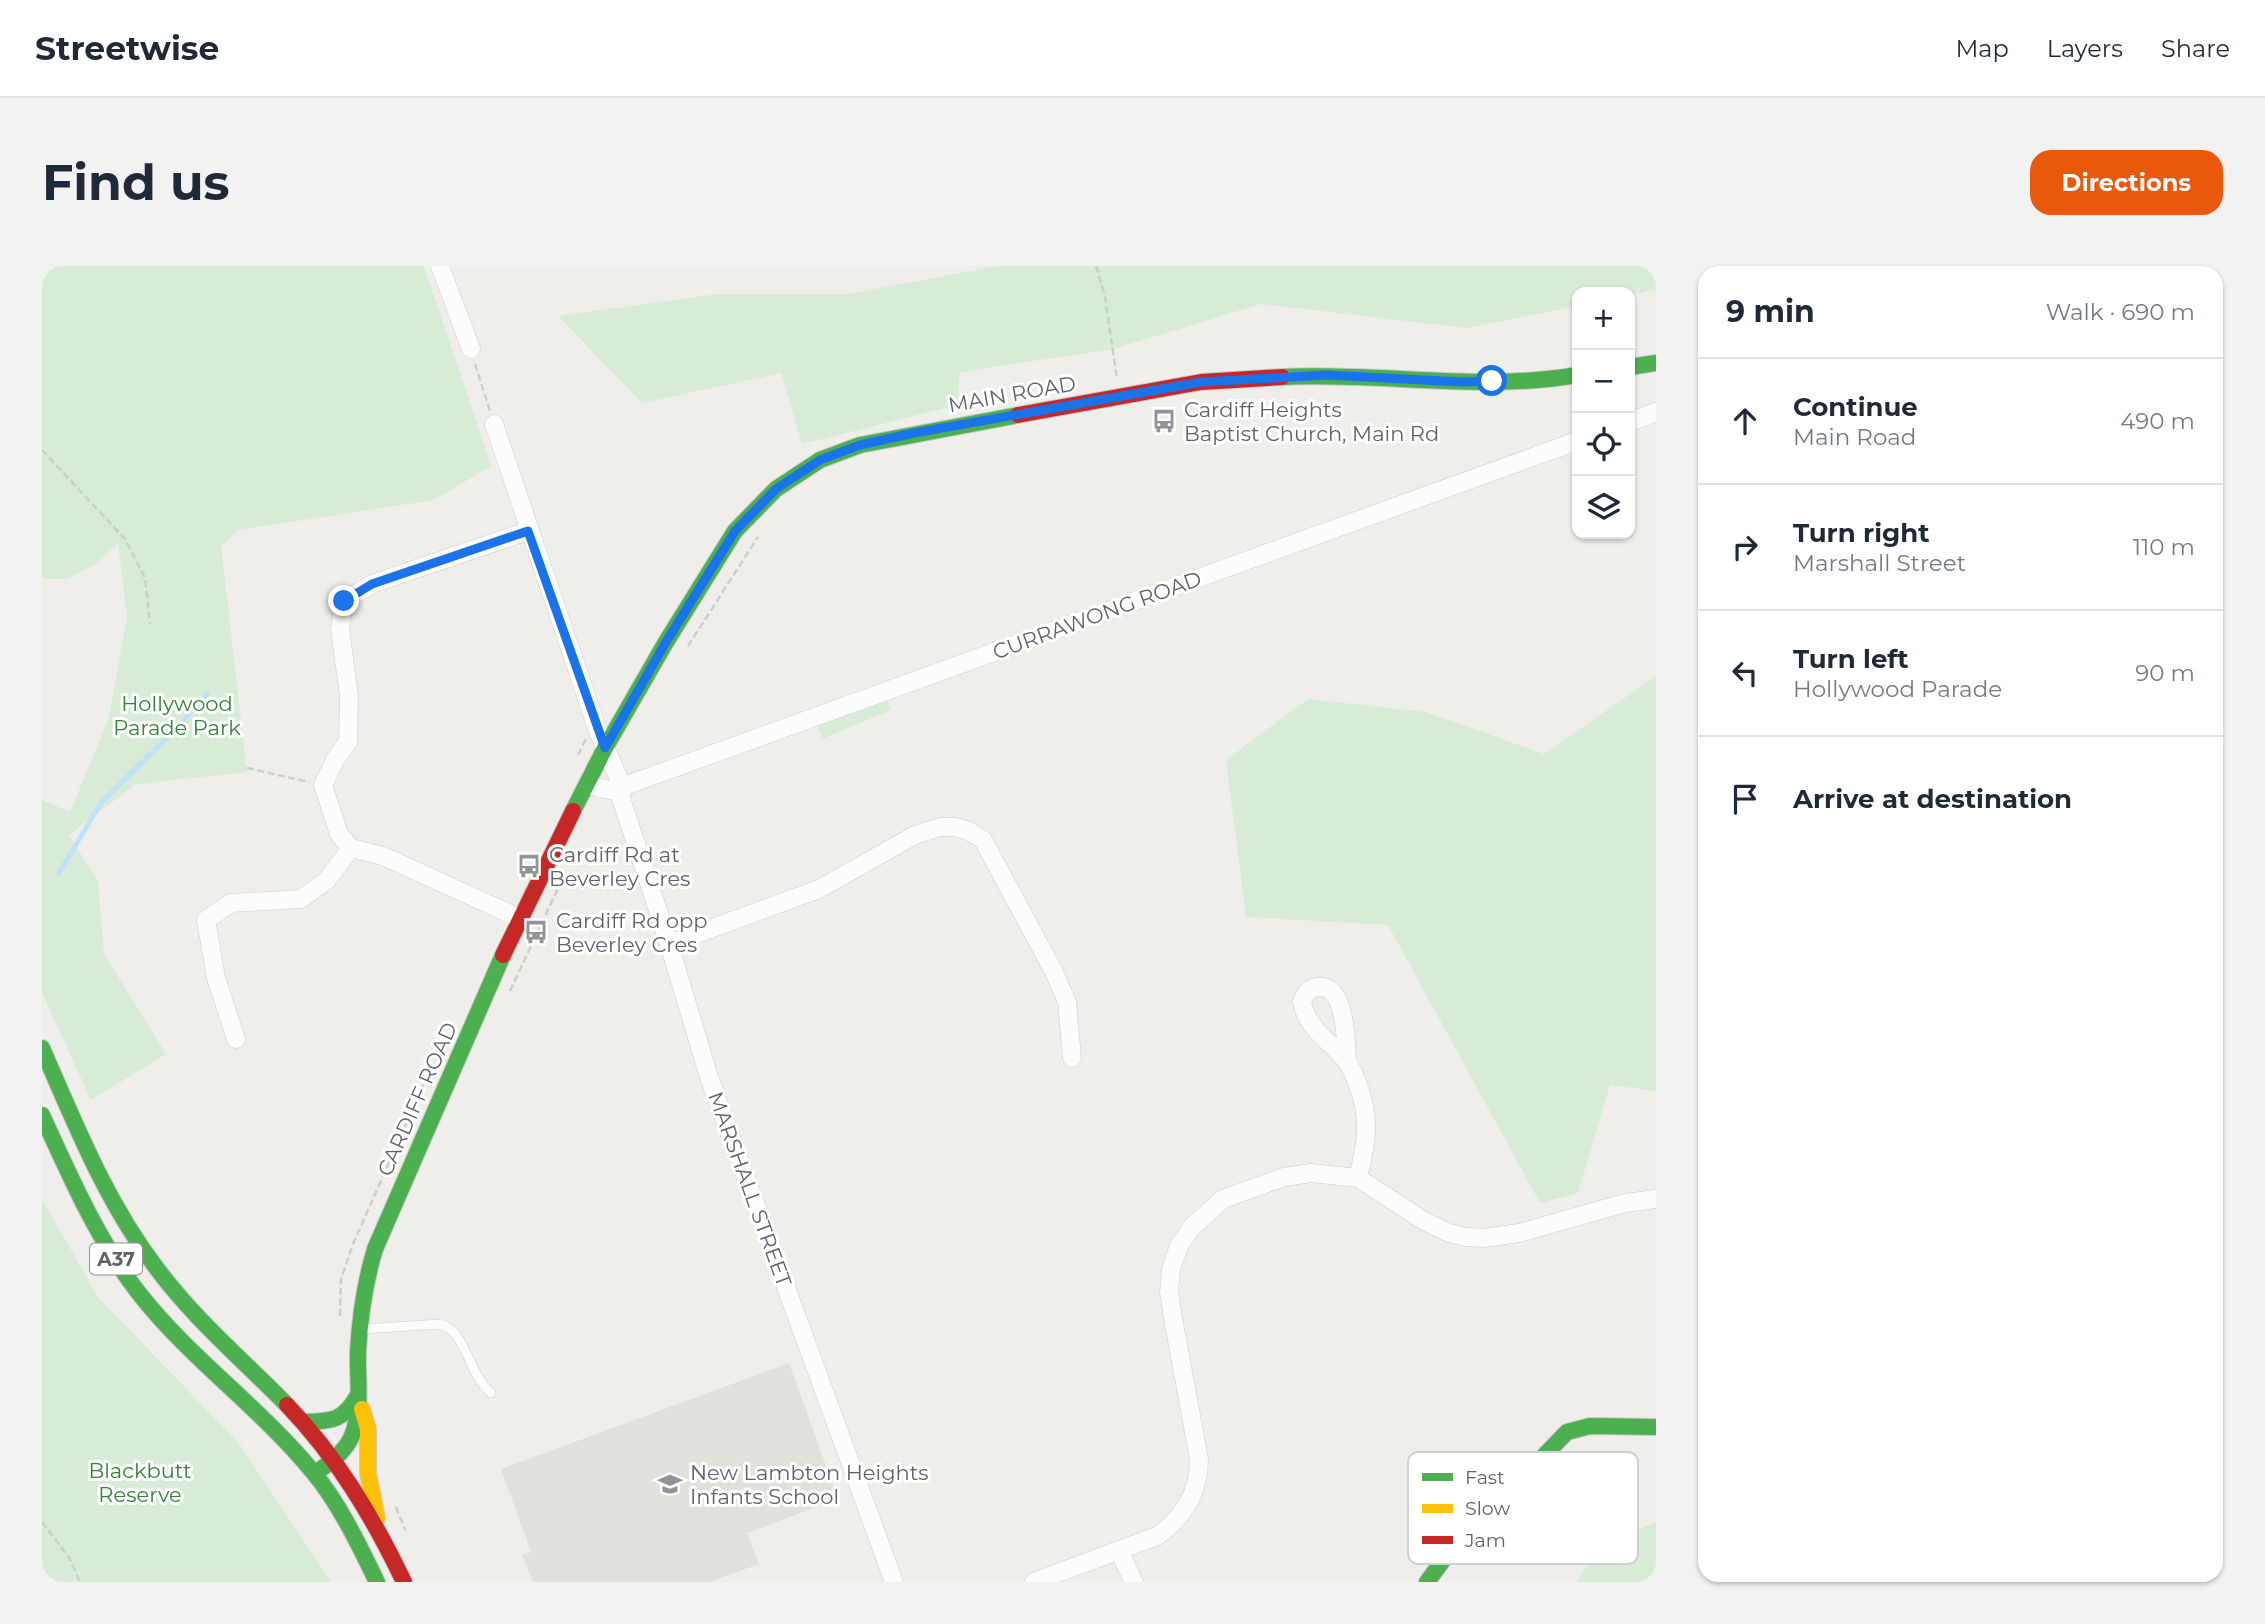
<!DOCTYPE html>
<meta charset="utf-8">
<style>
:root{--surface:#fff;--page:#f2f2f3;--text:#1f2937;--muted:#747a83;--line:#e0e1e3;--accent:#ea580c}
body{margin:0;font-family:Montserrat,sans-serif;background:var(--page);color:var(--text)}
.controls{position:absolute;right:21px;top:21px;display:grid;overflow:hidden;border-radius:14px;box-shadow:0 2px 5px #0004}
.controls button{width:63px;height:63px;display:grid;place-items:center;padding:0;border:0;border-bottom:2px solid var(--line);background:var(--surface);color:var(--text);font:35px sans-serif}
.stop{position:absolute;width:21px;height:21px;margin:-16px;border:5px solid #1a73e8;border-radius:50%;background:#fff}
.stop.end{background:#1a73e8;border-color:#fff;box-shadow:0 2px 7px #0008}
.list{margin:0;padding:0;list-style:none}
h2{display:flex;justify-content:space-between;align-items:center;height:91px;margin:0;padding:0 28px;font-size:30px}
h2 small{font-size:23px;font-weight:400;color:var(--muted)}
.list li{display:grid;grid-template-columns:46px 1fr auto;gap:21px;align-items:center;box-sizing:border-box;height:126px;padding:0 28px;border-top:2px solid var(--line)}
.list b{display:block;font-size:26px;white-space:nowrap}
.list p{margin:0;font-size:23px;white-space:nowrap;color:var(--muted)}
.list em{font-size:23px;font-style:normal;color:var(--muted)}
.icon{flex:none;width:38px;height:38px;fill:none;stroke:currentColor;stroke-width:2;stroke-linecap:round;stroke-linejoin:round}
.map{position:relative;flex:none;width:1614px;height:1316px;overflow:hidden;border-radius:21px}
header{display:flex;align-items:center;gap:42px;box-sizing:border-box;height:98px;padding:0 35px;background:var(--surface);border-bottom:2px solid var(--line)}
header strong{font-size:33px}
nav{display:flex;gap:38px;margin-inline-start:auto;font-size:24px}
.intro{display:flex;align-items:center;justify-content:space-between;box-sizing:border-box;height:168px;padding:0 42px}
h1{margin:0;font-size:49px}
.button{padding:18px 32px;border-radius:21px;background:var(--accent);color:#fff;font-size:24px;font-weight:700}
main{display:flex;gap:42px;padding:0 42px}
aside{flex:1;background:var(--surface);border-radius:21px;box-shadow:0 2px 5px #0004}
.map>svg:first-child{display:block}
</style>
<header>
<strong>Streetwise</strong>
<nav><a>Map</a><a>Layers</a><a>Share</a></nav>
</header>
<div class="intro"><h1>Find us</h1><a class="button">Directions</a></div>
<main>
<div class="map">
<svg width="1614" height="1316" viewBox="0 0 1614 1316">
<rect width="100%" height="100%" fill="#efeeea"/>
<!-- education -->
<path fill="#e2e0da" d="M747,1097L796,1233L705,1267L717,1298L668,1316H491L480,1289L489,1286L459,1203Z"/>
<!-- green -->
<g fill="#d8ebd6">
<path d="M0,0H382L449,200L392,234L196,264L179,280L205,506L94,518L27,569L56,615L62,688L124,788L49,834L0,727V534L28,546L67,452L85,351L76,277L57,296L26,313H0Z"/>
<path d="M956,0H1614V23L1588,29V26H1535V40L1425,62L1219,38L1071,83L918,106L915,139L760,178L739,107L600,137L516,50L676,28H806Z"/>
<path d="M1614,410V825L1568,819L1536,927L1498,937L1346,659L1204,651L1184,494L1266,433L1384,446L1502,488Z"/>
<path d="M844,429L849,444L780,473L774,455Z"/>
<path d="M0,933L56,1031L198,1179L289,1316H0Z"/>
<path d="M1614,1255V1316H1535L1553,1287Z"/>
</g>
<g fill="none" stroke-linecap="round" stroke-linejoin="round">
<!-- stream -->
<path stroke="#bfe0f9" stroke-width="4.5" d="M17,607L59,537L131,466L166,427"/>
<!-- lane casing -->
<g stroke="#cbcccc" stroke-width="10">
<path id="lane" d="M320,1063L398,1058C424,1064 426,1108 449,1127"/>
</g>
<!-- street casing -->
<g stroke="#cbcccc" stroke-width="19">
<g id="street">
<path d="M398,0L429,83"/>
<path d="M1588,156L1614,146"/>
<path d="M452,158L556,465L578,515L577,526L627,678L667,811L852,1316"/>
<path d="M545,519L577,526L585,519L1535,175"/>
<path d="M309,582L297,568L281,519L294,492L306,476L307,430L298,363L302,335L330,318L486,265"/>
<path d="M627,678L777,623L873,569L898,561H913L927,565L941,574L1012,706L1025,736L1030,792"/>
<path d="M194,773L174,712L164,654L189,637L259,633L285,614L309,582L341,590L477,652"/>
<path d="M1305,795C1304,776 1304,716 1275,721C1267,722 1262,728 1260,736C1265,764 1290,776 1305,796C1310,802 1312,809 1315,816C1329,853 1325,874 1316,912"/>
<path d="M1077,1285L1092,1316"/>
<path d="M992,1316L1115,1270C1142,1251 1157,1227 1157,1193L1131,1052L1127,1026L1129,1003L1137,980L1149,962L1181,933L1242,911L1269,907L1316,912L1382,955L1407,967L1424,971L1442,972L1477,967L1583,937L1614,933"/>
</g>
</g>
<!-- fast casing -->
<g stroke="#cacacb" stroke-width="18">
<g id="fast">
<path d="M1588,101L1614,97"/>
<path d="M1240,111C1338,106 1438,126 1535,109"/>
<path d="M531,545L563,482L624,376L693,265L734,223L778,194L818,179L976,149"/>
<path d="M0,782C33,857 63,934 113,1000C151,1052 200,1093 245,1139"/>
<path d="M0,849C28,910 55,973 96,1026C148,1093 218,1141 271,1206C297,1237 317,1279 335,1316"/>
<path d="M261,1156C289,1155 301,1156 316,1129"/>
<path d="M279,1203C290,1195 303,1185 309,1172C321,1146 315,1113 316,1085C318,1050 323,1016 333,983L461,689"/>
<path d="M1385,1316L1402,1293L1525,1166L1548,1160L1614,1161"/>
</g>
</g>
<!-- slow casing -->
<g stroke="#cacacb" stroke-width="18">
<path id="slow" d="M320,1143L326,1163V1207L335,1252"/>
</g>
<!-- jam casing -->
<g stroke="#cacacb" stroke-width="18">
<g id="jam">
<path d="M976,149L1159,116L1240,111"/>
<path d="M461,689L531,545"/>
<path d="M245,1139C295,1191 331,1251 362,1316"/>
</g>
</g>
<!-- path -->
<g stroke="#cacfcc" stroke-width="2.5" stroke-dasharray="7 3.5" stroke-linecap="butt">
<path d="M1054,0L1063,31L1075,113"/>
<path d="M433,98L448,145"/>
<path d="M0,184L83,273L103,312L108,358"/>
<path d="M646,380L716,271"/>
<path d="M536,489L544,473"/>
<path d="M205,502L267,516"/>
<path d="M468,725L517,620"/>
<path d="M298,1050L299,1013L311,978L383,815"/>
<path d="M354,1241L363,1264"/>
<path d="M0,1256L27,1291L38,1316"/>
</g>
<!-- lane -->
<use href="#lane" stroke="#fdfcfc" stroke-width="9"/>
<!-- street -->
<use href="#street" stroke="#fdfcfc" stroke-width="18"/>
<!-- fast -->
<use href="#fast" stroke="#4caf50" stroke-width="16"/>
<!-- slow -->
<use href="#slow" stroke="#ffc107" stroke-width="16"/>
<!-- jam -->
<use href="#jam" stroke="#c62828" stroke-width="16"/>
</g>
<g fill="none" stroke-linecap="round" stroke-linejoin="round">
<!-- route -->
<path stroke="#1a73e8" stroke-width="9" d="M302,335L330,318L486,265L563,482L624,376L693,265L734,223L778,194L818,179L872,167L1159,116L1284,109L1421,116L1450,115"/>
</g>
<!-- icons -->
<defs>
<g id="bus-bare" transform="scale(1.89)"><path d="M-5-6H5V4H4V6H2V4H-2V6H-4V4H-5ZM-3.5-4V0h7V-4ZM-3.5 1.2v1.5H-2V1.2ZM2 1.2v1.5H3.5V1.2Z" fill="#919496" stroke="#fff" stroke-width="2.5" paint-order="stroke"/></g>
<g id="school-bare" transform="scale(1.89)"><path d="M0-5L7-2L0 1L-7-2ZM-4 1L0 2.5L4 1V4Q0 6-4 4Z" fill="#919496" stroke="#fff" stroke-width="2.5" paint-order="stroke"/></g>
</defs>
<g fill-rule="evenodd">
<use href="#bus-bare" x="1122" y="155"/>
<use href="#bus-bare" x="487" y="600"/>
<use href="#bus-bare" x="494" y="666"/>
<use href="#school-bare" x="628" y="1218"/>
</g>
<g text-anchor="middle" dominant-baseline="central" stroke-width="6" stroke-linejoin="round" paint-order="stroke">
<!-- shield labels -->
<rect fill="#fff" stroke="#8f9295" stroke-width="2" x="48" y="977.5" width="52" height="31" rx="5"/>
<g font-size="19" font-weight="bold" fill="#5f6368">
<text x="74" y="993">A37</text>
</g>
<!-- street labels -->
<g font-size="21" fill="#5f6368" stroke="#fff">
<text transform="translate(970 128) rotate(-10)">MAIN ROAD</text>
<text transform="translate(1055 349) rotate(-20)">CURRAWONG ROAD</text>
<text transform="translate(375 833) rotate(-66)">CARDIFF ROAD</text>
<text transform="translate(708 923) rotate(70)">MARSHALL STREET</text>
</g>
<!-- poi labels -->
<g font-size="21" fill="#5f6368" stroke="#fff" text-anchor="start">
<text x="1142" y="143">Cardiff Heights<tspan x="1142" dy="24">Baptist Church, Main Rd</tspan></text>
<text x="507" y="588">Cardiff Rd at<tspan x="507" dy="24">Beverley Cres</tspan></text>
<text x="514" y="654">Cardiff Rd opp<tspan x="514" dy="24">Beverley Cres</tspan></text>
<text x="648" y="1206">New Lambton Heights<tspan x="648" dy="24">Infants School</tspan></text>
</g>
<!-- park labels -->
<g font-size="21" fill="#348238" stroke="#fff">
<text x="135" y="437">Hollywood<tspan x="135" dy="24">Parade Park</tspan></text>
<text x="98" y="1204">Blackbutt<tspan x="98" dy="24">Reserve</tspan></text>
</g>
</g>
<!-- legend -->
<rect x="1366" y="1186" width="230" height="112" rx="10" fill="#fff" stroke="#cfd0d2" stroke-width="2"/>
<rect x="1380" y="1207" width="31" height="8" fill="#4caf50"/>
<rect x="1380" y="1238" width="31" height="9" fill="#ffc107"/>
<rect x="1380" y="1270" width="31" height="8" fill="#c62828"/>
<g font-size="19" fill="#5f6368">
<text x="1423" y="1218">Fast</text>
<text x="1423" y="1249">Slow</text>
<text x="1423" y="1281">Jam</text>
</g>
</svg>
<div class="controls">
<button>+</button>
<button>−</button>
<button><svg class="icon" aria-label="locate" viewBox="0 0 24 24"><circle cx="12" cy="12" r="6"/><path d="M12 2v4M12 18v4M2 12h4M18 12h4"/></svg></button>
<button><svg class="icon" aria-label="layers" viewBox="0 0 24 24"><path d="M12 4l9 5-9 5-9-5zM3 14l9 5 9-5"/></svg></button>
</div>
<div class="stop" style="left:1450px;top:115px"></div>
<div class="stop end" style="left:302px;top:335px"></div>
</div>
<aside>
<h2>9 min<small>Walk · 690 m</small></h2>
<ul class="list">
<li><svg class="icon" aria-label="ahead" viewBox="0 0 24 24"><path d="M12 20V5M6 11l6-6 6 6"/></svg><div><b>Continue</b><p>Main Road</p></div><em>490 m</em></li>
<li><svg class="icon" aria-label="right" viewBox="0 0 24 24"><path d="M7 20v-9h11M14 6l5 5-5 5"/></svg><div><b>Turn right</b><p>Marshall Street</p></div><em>110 m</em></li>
<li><svg class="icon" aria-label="left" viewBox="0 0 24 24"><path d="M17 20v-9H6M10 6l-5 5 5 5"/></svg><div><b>Turn left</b><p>Hollywood Parade</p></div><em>90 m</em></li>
<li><svg class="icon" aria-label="arrive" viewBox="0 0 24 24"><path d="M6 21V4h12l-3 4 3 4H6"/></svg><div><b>Arrive at destination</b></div></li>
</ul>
</aside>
</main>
